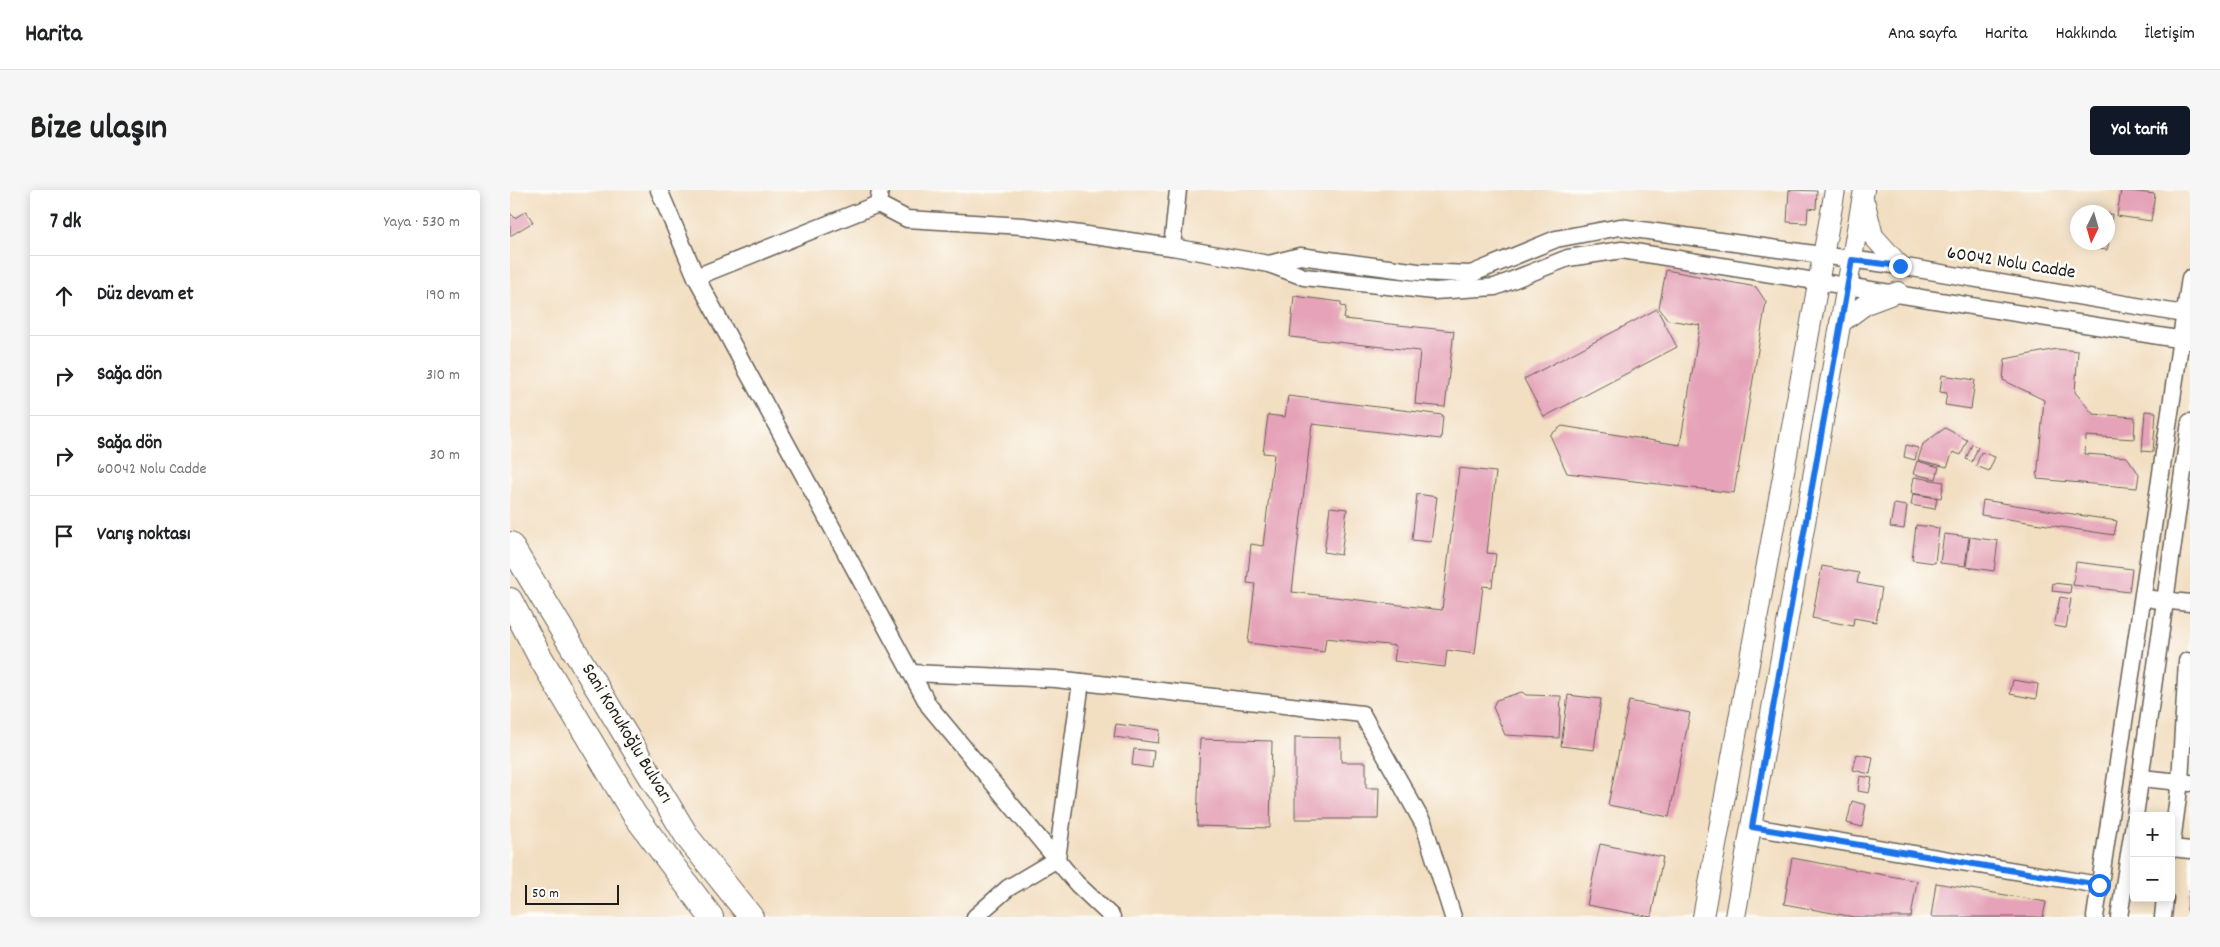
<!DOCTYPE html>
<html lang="tr">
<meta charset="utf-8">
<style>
:root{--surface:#fff;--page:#f6f6f6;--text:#202124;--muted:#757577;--line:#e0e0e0;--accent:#111827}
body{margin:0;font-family:Dekko,sans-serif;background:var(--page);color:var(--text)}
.controls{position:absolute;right:15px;bottom:15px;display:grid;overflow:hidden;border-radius:5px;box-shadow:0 2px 12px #0003}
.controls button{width:45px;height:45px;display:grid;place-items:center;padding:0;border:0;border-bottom:1px solid var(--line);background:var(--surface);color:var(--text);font:25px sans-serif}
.compass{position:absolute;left:1560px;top:15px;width:45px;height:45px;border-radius:50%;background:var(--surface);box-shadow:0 2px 12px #0003;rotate:185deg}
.scale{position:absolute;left:15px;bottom:12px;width:94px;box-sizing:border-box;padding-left:5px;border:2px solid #1c1c1c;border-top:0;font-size:14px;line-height:18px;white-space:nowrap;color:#1c1c1c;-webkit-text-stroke:4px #fdfcf7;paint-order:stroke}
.stop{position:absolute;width:15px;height:15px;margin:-11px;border:4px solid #1a73e8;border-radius:50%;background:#fff}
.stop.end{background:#1a73e8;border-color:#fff;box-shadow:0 1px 5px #0008}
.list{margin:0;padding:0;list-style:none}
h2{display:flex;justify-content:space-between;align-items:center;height:65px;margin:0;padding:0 20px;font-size:21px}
h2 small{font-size:16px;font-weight:400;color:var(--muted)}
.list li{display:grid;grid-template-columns:32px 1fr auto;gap:15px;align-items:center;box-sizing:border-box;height:80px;padding:0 20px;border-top:1px solid var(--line)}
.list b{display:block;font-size:19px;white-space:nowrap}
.list p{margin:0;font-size:16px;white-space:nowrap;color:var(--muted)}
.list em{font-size:16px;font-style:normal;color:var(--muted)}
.icon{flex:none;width:28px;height:28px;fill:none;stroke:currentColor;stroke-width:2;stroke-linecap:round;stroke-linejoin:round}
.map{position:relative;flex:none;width:1680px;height:727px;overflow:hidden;border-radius:5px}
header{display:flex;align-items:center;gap:30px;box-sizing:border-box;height:70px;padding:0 25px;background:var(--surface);border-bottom:1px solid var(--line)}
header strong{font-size:24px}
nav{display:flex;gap:28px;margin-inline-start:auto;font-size:18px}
.intro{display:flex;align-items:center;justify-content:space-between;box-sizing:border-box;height:120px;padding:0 30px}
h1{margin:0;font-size:35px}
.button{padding:12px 22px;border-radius:5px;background:var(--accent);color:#fff;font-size:18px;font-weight:700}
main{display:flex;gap:30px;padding:0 30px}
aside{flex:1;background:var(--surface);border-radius:5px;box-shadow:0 2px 12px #0003}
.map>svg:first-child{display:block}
</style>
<header>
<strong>Harita</strong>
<nav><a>Ana sayfa</a><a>Harita</a><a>Hakkında</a><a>İletişim</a></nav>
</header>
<div class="intro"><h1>Bize ulaşın</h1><a class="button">Yol tarifi</a></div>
<main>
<aside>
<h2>7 dk<small>Yaya · 530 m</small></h2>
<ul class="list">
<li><svg class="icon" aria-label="ahead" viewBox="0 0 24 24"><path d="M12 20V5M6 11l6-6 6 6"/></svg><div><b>Düz devam et</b></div><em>190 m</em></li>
<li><svg class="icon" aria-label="right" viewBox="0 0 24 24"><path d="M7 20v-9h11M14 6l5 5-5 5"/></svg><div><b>Sağa dön</b></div><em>310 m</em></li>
<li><svg class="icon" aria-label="right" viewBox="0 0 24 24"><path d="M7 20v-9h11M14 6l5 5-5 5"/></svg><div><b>Sağa dön</b><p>60042 Nolu Cadde</p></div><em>30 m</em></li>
<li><svg class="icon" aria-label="arrive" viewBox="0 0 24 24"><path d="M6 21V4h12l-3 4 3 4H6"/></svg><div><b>Varış noktası</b></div></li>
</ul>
</aside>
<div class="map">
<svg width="1680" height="727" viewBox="0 0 1680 727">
<rect width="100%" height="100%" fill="#fdfcf7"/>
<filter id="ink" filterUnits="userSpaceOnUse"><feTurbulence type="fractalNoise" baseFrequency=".02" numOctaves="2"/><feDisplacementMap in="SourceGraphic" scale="10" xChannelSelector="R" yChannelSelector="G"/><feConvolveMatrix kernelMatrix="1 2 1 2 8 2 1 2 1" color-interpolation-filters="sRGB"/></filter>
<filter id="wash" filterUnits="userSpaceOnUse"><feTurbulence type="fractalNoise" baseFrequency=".0096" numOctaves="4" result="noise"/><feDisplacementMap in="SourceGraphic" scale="20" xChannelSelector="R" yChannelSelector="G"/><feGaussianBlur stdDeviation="1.12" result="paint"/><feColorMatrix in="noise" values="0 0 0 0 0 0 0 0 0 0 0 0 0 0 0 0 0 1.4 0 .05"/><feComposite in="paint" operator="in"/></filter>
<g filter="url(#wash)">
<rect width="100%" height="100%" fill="#f2dec1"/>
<g id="blocks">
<!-- building -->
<g fill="#e5a2b8">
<path d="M1279,0L1307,1L1306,19L1298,18L1297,33L1277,32Z"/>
<path d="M1611,0L1645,4L1641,31L1607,26Z"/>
<path d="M16,21L23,32L0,46V23L5,28Z"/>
<path d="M1598,24H1602L1599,52H1598Z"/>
<path d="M1579,52H1599L1597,60L1579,58Z"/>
<path d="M1156,80L1246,97L1256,112L1224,303L1057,283L1040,245L1052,236L1170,255L1190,135L1158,130L1149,118Z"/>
<path d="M784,106L831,112V116L836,117L834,129L944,141L935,217L905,214L910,161L780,147Z"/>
<path d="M1147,119L1167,157L1034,227L1014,189Z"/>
<path d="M1547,159L1568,161L1565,202L1583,224L1625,227L1624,249L1576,246L1575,264L1617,267L1629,284L1627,298L1527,289L1534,210L1493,190L1495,169Z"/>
<path d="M1432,185L1465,190L1461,219L1435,215L1437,203L1430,202Z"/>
<path d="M778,206L933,225L931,249L802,234L782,402L932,420L949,278L986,282L977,363L986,364L982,397L973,396L965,464L937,460L935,477L884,471L886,456L816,448L814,462L738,453L745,394L737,393L741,354L753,356L764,264L753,263L758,225L775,227Z"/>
<path d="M1635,221L1646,222L1643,262L1632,261Z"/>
<path d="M1435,238L1457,250L1451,265L1443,262L1437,277L1408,270L1413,254Z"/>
<path d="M1462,254L1468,257L1462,272L1456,269Z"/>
<path d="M1396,255L1408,258L1405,270L1394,267Z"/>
<path d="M1471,262L1485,267L1479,281L1466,276Z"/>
<path d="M1407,271L1429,277L1426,289L1403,284Z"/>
<path d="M1404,287L1434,292L1431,308L1401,303Z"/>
<path d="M907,304L927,307L921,352L902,350Z"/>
<path d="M1403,304L1427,308L1425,319L1401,315Z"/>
<path d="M1473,310L1607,331L1604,345L1471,325Z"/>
<path d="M1384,314L1397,316L1394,339L1380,337Z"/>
<path d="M820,317L837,319L831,365L814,362Z"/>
<path d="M1406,335L1429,338L1425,373L1402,370Z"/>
<path d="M1434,344L1459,347L1455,376L1430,373Z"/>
<path d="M1460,347L1488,351L1484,381L1456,377Z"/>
<path d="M1566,372L1622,379L1619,402L1563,395Z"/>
<path d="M1312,376L1349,383L1347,393L1372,398L1366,432L1344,428L1343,436L1302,428Z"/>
<path d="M1543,393L1561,395L1560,403L1542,401Z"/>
<path d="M1550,407L1561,409L1556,438L1544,436Z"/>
<path d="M1503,490L1528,494L1526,509L1500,504Z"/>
<path d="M1012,502L1016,505L1051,506L1049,548L995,545L983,517L986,510Z"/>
<path d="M1058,505L1091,509L1084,560L1051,556Z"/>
<path d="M1119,511L1180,523L1159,627L1098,615Z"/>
<path d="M606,534L650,540L648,553L604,547Z"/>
<path d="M785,547L831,548V572H856V598H869L868,629H785Z"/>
<path d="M690,549L762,551L760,638L687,636Z"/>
<path d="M624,559L644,561L642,578L622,575Z"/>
<path d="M1347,564L1363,567L1360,584L1343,580Z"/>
<path d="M1350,586L1362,588L1359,603L1348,601Z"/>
<path d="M1342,611L1356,615L1352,637L1337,633Z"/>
<path d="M1090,654L1153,667L1141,727L1077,715Z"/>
<path d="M1282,668L1407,691L1401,727H1344L1274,714Z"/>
<path d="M1426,693L1536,712L1533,727H1421Z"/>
<path d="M1679,701H1680V720H1677Z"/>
</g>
</g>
</g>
<g filter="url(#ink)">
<use href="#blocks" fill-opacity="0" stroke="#676056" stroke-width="1"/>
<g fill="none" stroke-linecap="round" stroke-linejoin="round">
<!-- minor casing -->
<g stroke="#676056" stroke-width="19">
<g id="minor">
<path d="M149,0L186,87L368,14"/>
<path d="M370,0L368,14L397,29L513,36L662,57"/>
<path d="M668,0L662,57L759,74L794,87L924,101L985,97L1058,68L1112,60L1680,151"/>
<path d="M759,74L790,66L908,82L961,84L1046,49L1110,37L1390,76L1680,125"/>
<path d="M186,87L419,516L567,694L602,727"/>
<path d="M1642,409L1680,413"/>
<path d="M401,483L546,489L852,524L914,635L943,727"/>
<path d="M1631,588L1680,593"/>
<path d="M1625,626L1680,232"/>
<path d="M1242,637L1589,695"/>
<path d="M1662,658L1680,660"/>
<path d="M1661,660L1670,592L1677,471"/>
<path d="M465,727L498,698L547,669L571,492"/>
<path d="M1585,727L1680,88"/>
<path d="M1609,727L1624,633"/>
<path d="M1653,727L1655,708"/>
</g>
</g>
<!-- major casing -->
<g stroke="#676056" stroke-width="22">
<g id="major">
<path d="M1355,14L1363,46L1390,76"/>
<path d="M1330,133L1356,114L1388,102"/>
<path d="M1193,727L1325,0"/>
<path d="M1225,727L1354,0"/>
</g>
</g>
<!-- highway casing -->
<g stroke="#676056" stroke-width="26">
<g id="highway">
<path d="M0,354L178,648L241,727"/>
<path d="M0,410L30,467L124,624L201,727"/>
</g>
</g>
<!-- minor -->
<use href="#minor" stroke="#fff" stroke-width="16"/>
<!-- major -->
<use href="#major" stroke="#fff" stroke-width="20"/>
<!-- highway -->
<use href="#highway" stroke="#fff" stroke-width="24"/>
</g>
</g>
<g fill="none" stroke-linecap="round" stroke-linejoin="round" filter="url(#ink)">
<!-- route -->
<path stroke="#1a73e8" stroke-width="6" d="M1390,76L1342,70L1242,637L1589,695"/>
</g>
<g text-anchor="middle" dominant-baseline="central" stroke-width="5" stroke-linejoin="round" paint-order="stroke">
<!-- street labels -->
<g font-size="19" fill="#1c1c1c" stroke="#fdfcf7">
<text transform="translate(1501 74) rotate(9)">60042 Nolu Cadde</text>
<text transform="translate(116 544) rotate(59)">Sani Konukoğlu Bulvarı</text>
</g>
</g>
</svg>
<div class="controls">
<button>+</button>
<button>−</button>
</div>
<svg class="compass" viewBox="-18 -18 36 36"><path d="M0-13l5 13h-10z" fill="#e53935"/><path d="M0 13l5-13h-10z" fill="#757577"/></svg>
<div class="scale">50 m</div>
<div class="stop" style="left:1589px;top:695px"></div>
<div class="stop end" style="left:1390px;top:76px"></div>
</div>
</main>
